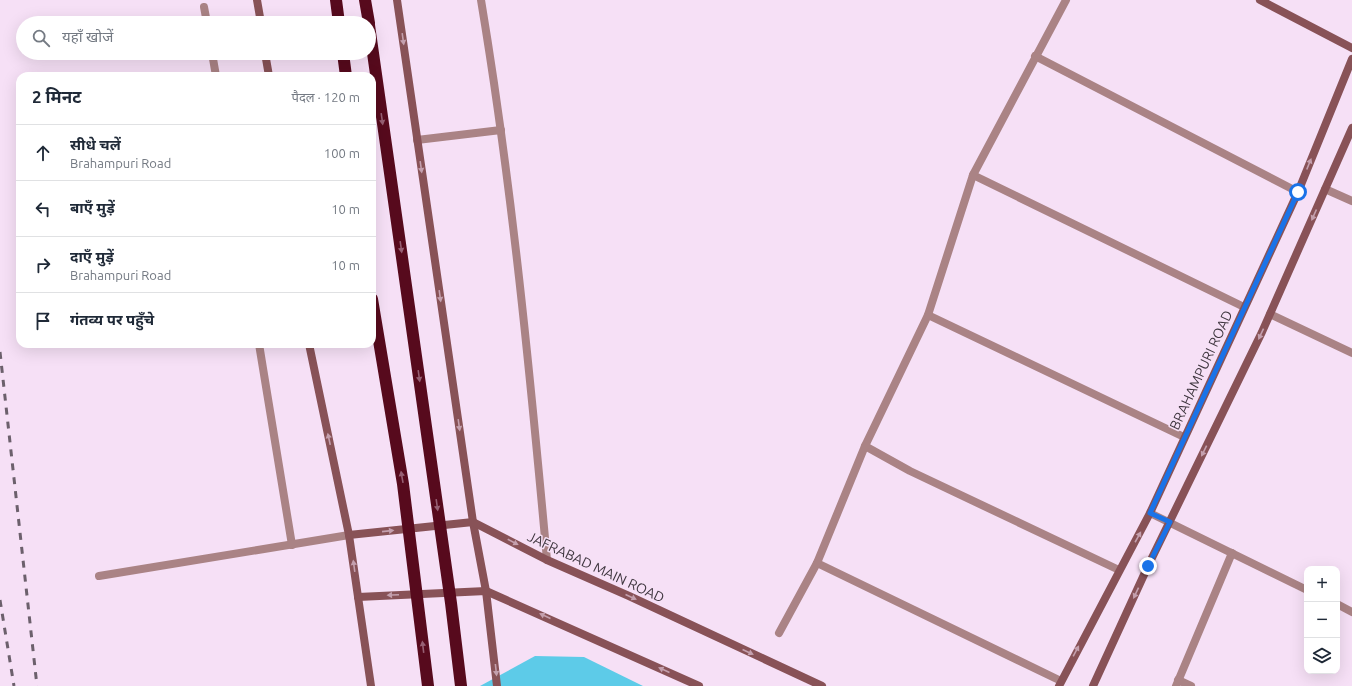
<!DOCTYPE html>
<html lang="hi">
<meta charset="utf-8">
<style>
:root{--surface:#fff;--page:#f2f2f3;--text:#1f2937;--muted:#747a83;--line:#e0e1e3}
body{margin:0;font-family:Ubuntu,"Noto Sans Devanagari",sans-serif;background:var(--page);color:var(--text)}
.controls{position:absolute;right:12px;bottom:12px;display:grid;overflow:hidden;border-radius:8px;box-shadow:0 4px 16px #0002}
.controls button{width:36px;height:36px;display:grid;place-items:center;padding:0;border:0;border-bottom:1px solid var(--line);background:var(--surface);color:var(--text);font:20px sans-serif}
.stop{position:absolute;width:12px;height:12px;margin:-9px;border:3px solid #1a73e8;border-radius:50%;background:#fff}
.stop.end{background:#1a73e8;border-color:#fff;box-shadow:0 1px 4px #0008}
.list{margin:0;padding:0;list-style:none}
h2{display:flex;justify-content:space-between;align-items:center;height:52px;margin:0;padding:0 16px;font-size:17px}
h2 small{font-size:13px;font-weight:400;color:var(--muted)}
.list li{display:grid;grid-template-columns:26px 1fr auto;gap:12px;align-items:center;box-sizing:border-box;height:56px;padding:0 16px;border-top:1px solid var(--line)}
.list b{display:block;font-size:15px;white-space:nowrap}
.list p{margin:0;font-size:13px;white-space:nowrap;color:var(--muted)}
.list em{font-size:13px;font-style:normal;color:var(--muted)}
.icon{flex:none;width:22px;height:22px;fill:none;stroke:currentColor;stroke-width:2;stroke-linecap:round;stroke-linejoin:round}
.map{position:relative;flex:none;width:1352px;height:686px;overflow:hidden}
.search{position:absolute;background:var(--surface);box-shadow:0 4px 16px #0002;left:16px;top:16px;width:360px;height:44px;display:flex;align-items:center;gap:10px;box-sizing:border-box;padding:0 14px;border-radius:22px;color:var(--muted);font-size:15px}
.panel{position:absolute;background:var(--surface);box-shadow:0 4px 16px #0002;left:16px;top:72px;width:360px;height:276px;border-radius:12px}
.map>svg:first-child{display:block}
</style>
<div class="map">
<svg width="1352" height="686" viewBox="0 0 1352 686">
<rect width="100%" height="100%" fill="#f6e0f6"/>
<!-- water -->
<path fill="#5dcbe8" d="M535,656L584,657L643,686H480Z"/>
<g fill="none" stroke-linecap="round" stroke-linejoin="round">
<!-- lane -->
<g stroke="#aa8385" stroke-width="8">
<path d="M204,7L207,23"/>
<path d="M212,53L216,76"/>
<path d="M259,344L292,545"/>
</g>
<!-- street -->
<g stroke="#aa8385" stroke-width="8">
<path d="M481,0C512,186 530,373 547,560"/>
<path d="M1035,56L1298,192"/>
<path d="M417,140L501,130"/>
<path d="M973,175L1244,307"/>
<path d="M1325,189L1352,201"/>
<path d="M1270,314L1352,353"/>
<path d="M928,315L1184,437"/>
<path d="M865,446L910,471L1119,570"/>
<path d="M1150,513L1307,590"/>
<path d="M817,563L1061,681"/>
<path d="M99,576L349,535"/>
<path d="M1337,604L1352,612"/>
<path d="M779,633L817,563L865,446L928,315L973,175L1066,0"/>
<path d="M1178,680L1191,686"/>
<path d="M1176,686L1232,553"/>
</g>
<!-- secondary -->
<g stroke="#885257" stroke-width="8">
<path d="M257,0L261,23"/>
<path d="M397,0L473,522L486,591L497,686"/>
<path d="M1260,0L1352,48"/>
<path d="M265,53L269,76"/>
<path d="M309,344L349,535L371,686"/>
<path d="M349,535L473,522L547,560L629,596L822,686"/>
<path d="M358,597L486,591L699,686"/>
<path d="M1059,686L1150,513L1298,192L1352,59"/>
<path d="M1093,686L1148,566L1262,332L1352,128"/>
</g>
<!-- highway -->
<g stroke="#570a1d" stroke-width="12">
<path d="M336,0L339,23"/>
<path d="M365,0L369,23"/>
<path d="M343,53L346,76"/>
</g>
<!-- rail -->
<g stroke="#6c606c" stroke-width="3" stroke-dasharray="7 7" stroke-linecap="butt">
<path d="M0,352L37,686"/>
<path d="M0,600L14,686"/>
</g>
<!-- highway-bridge -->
<g stroke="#570a1d" stroke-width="12">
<path d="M369,25L451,603L461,686"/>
<path d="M372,299L403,484L428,686"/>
</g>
</g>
<!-- one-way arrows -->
<defs><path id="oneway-solid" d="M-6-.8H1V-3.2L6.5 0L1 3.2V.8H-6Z"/></defs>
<g fill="#c4a0ae">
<use href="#oneway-solid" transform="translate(403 39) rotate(82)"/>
<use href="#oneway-solid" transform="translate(1309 164) rotate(-68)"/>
<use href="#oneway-solid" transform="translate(421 167) rotate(82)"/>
<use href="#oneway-solid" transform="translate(1314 215) rotate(114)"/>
<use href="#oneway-solid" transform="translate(440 296) rotate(82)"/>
<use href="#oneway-solid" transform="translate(1261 334) rotate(115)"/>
<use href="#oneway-solid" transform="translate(459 425) rotate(82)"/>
<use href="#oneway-solid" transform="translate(329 439) rotate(-102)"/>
<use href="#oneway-solid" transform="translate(1204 451) rotate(116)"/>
<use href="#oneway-solid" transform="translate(388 531) rotate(-6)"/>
<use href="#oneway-solid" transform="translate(1138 537) rotate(-61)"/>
<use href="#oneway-solid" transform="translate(513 542) rotate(28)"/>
<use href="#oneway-solid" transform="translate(354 566) rotate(-98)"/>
<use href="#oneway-solid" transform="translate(1136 593) rotate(115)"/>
<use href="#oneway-solid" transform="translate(393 595) rotate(177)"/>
<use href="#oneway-solid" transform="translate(631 597) rotate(24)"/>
<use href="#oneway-solid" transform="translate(545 616) rotate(-156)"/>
<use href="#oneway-solid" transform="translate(1076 651) rotate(-62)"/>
<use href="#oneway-solid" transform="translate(748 652) rotate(25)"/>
<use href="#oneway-solid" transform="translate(496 670) rotate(84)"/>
<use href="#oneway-solid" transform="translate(664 670) rotate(-156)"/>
</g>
<g fill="#976074">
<use href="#oneway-solid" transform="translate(382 119) rotate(82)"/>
<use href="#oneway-solid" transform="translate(401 247) rotate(82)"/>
<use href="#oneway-solid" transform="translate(419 376) rotate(82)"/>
<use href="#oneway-solid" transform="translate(402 477) rotate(-100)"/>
<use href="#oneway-solid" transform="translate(437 505) rotate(82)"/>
<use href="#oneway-solid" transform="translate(423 647) rotate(-97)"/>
</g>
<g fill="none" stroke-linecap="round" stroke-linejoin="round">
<!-- route -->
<path stroke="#1a73e8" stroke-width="5" d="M1148,566L1170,522L1150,513L1298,192"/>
</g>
<g text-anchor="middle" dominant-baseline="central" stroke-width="3" stroke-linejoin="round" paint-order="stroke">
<!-- street labels -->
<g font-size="14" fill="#3f363f" stroke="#f6e0f6">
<text transform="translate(1201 370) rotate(-65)">BRAHAMPURI ROAD</text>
<text transform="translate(596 567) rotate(25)">JAFRABAD MAIN ROAD</text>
</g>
</g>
</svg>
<div class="controls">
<button>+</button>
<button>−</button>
<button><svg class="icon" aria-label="layers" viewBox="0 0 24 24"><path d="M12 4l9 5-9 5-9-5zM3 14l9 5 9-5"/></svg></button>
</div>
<div class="stop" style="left:1298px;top:192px"></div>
<div class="stop end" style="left:1148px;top:566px"></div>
<div class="search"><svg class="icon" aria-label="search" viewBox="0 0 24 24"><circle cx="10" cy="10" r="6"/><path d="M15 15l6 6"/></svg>यहाँ खोजें</div>
<section class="panel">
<h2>2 मिनट<small>पैदल · 120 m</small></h2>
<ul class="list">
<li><svg class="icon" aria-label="ahead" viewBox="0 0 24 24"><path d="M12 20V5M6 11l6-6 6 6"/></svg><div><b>सीधे चलें</b><p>Brahampuri Road</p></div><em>100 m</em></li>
<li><svg class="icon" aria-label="left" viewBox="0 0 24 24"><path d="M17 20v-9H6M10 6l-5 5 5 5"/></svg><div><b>बाएँ मुड़ें</b></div><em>10 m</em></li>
<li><svg class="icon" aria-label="right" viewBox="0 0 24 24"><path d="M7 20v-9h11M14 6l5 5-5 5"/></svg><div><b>दाएँ मुड़ें</b><p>Brahampuri Road</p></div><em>10 m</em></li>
<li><svg class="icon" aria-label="arrive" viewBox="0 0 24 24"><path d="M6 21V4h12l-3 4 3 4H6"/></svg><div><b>गंतव्य पर पहुँचे</b></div></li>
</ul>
</section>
</div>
